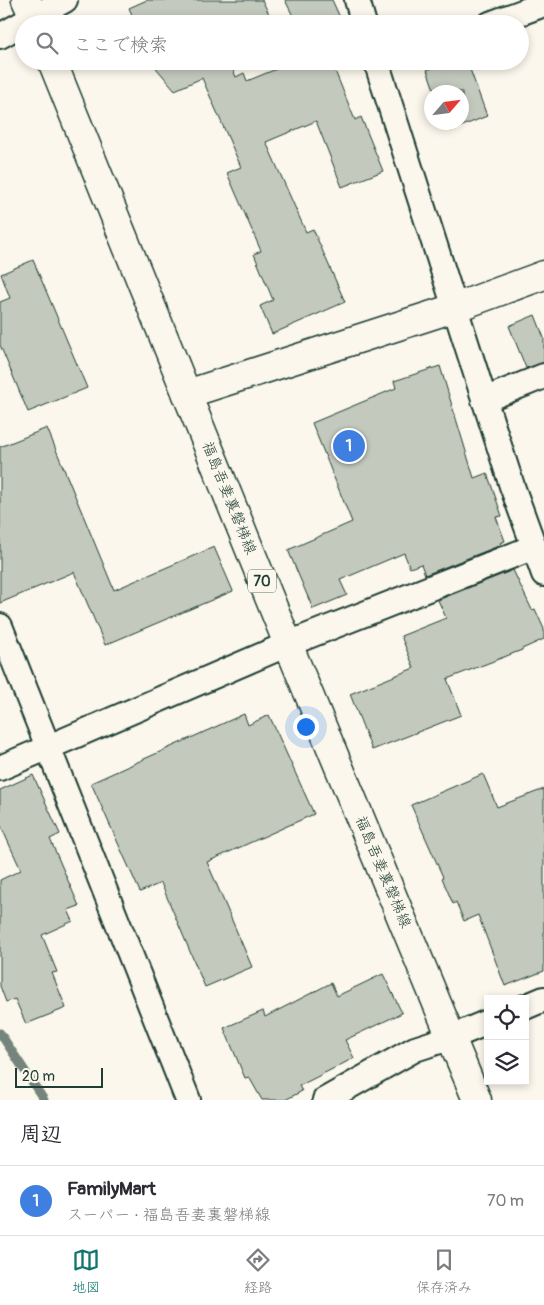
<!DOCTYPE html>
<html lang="ja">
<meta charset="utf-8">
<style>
:root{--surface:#fff;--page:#f7f7f7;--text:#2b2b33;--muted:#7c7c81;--line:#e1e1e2;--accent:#0f766e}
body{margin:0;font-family:Pangolin,"Klee One",sans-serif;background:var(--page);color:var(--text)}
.controls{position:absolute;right:15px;bottom:15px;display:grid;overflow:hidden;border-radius:0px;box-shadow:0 2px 8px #0003}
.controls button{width:45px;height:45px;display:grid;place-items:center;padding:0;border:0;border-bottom:1px solid var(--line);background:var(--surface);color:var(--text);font:25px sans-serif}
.compass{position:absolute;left:424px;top:85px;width:45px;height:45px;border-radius:50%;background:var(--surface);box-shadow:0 2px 8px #0003;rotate:62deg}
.scale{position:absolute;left:15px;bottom:12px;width:88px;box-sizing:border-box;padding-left:5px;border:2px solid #1f3d34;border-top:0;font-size:14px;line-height:18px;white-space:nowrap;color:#1f3d34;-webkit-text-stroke:4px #fbf7ec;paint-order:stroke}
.you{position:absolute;left:305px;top:726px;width:18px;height:18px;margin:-12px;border:4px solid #fff;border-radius:50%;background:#1a73e8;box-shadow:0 0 0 8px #1a73e833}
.badge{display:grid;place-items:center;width:32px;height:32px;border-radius:50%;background:var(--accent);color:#fff;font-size:16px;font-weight:700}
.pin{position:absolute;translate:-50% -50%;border:2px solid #fff;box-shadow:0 1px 5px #0006}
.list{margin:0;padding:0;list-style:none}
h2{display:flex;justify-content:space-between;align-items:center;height:65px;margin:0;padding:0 20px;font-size:21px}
h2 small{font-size:16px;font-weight:400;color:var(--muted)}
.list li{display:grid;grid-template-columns:32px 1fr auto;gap:15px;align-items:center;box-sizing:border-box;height:70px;padding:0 20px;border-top:1px solid var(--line)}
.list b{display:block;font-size:19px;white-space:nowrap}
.list p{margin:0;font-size:16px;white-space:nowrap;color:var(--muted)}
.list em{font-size:16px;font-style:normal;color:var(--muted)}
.icon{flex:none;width:28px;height:28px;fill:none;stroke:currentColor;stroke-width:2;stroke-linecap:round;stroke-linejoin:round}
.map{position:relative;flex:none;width:544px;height:1100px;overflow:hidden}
.search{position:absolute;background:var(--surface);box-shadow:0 2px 8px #0003;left:15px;right:15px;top:15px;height:55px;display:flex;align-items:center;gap:12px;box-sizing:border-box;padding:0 18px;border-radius:28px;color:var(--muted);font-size:19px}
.sheet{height:135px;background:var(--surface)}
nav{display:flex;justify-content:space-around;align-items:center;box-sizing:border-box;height:70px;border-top:1px solid var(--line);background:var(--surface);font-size:14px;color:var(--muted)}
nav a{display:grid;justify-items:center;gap:2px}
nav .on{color:var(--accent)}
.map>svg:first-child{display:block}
</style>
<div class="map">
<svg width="544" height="1100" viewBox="0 0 544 1100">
<rect width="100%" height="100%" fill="#fbf7ec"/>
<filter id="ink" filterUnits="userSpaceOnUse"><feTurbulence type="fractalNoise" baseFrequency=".02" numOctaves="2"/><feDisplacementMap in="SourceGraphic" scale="10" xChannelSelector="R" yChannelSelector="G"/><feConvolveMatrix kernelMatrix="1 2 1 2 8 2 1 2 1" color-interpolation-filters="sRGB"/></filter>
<g filter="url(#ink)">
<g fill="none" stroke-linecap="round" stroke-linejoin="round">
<!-- stream -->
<path stroke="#74847b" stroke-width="9" d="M0,1033L44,1100"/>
</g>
<!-- building -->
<g fill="#c4c9be" stroke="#1f3d34">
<path d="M147,0H262L274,24H136L129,8Z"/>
<path d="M285,0H332L343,24H297Z"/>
<path d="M153,61H229L236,77L244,73L247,81L296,61H331L355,120L361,117L383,171L342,187L316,121L266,142L306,232L313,229L345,302L272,334L260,306L273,300L254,254L261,251L227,173L241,167L202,78L175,90L157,69Z"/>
<path d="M450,61H467L487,116L450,131L447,122H462V92H435L427,70Z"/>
<path d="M33,260L87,388L28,412L0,345V302L10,298L1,274Z"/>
<path d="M535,315L544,338V363L526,368L509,326Z"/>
<path d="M440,366L474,478L487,473L502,516L496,517L505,541L500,543L501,545L425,575L421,564L410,568L404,553L340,580L347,595L313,609L288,550L352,522L312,423L396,388L394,381Z"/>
<path d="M47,428L114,590L214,547L233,591L105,645L74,572L0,603V447Z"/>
<path d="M513,570L532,610L535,609L544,629V639L522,649V650L447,679L461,715L372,750L350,694L414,668L401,636L446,618L438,600Z"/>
<path d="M244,714L248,725L269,715L314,814L207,862L252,967L205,987L161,883L140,892L91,783Z"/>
<path d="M483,774L497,807L544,789V971L505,986L478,915L464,921L456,902L453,904L442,878L443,877L411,805Z"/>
<path d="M33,775L60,834L50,839L79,906L68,910L73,921L42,935L57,972L52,973L66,1008L26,1024L15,999L6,1002L0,986V880L21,870L0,824V790Z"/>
<path d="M383,974L402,1013L345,1040L354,1058L299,1086L302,1091L285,1100H262L249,1077L245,1078L224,1028L263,1011L265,1017L331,983L337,996Z"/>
</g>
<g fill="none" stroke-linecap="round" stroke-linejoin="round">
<!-- street casing -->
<g stroke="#1f3d34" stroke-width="28">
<g id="street">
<path d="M357,0L364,24"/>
<path d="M490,24L544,4"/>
<path d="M0,36L65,0"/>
<path d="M376,61L512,486L544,574"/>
<path d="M484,400L544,376"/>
<path d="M0,626L188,1100"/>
<path d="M0,768L288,644L534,547"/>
<path d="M525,1007L544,999"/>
<path d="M325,1100L415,1049L452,1037L488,1022"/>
</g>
</g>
<!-- secondary casing -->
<g stroke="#1f3d34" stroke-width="31">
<path id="secondary" d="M187,394L454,308L544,275"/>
</g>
<!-- primary casing -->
<g stroke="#1f3d34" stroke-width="31">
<g id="primary">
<path d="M26,0L37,24"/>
<path d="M52,61L288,644L477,1100"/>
</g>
</g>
<!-- street -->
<use href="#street" stroke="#fbf7ec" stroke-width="24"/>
<!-- secondary -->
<use href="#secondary" stroke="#fbf7ec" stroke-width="28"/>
<!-- primary -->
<use href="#primary" stroke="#fbf7ec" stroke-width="28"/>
</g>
</g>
<g text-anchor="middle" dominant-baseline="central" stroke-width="5" stroke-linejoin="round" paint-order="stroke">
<!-- shield labels -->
<rect fill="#fbf7ec" stroke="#61756b" stroke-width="1" x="248" y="569.5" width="28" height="23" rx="4"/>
<g font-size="14" font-weight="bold" fill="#1f3d34">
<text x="262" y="581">70</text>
</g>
<!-- street labels -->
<g font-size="15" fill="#1f3d34" stroke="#fbf7ec">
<text transform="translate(229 498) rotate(68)">福島吾妻裏磐梯線</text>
<text transform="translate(383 872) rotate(67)">福島吾妻裏磐梯線</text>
</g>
</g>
</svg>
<div class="controls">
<button><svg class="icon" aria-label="locate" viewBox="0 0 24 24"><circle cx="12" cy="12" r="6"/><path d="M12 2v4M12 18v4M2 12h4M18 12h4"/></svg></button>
<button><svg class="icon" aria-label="layers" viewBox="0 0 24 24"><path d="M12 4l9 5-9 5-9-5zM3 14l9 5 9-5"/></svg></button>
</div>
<svg class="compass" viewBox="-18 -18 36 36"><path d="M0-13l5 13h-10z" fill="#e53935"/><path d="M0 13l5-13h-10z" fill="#7c7c81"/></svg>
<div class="scale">20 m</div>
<div class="you"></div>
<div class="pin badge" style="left:349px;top:446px;background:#3f7fe0">1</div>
<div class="search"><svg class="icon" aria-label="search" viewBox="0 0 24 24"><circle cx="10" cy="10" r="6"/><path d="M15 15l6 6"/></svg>ここで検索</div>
</div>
<section class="sheet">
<h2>周辺<small></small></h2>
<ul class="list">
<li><span class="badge" style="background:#3f7fe0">1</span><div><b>FamilyMart</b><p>スーパー · 福島吾妻裏磐梯線</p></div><em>70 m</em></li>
</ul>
</section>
<nav>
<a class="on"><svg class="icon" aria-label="map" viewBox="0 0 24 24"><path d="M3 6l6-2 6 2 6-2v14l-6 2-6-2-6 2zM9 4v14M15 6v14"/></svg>地図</a>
<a><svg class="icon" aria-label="directions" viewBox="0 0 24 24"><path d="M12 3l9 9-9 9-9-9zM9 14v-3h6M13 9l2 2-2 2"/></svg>経路</a>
<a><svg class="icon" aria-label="saved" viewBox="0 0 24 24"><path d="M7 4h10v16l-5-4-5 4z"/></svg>保存済み</a>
</nav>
